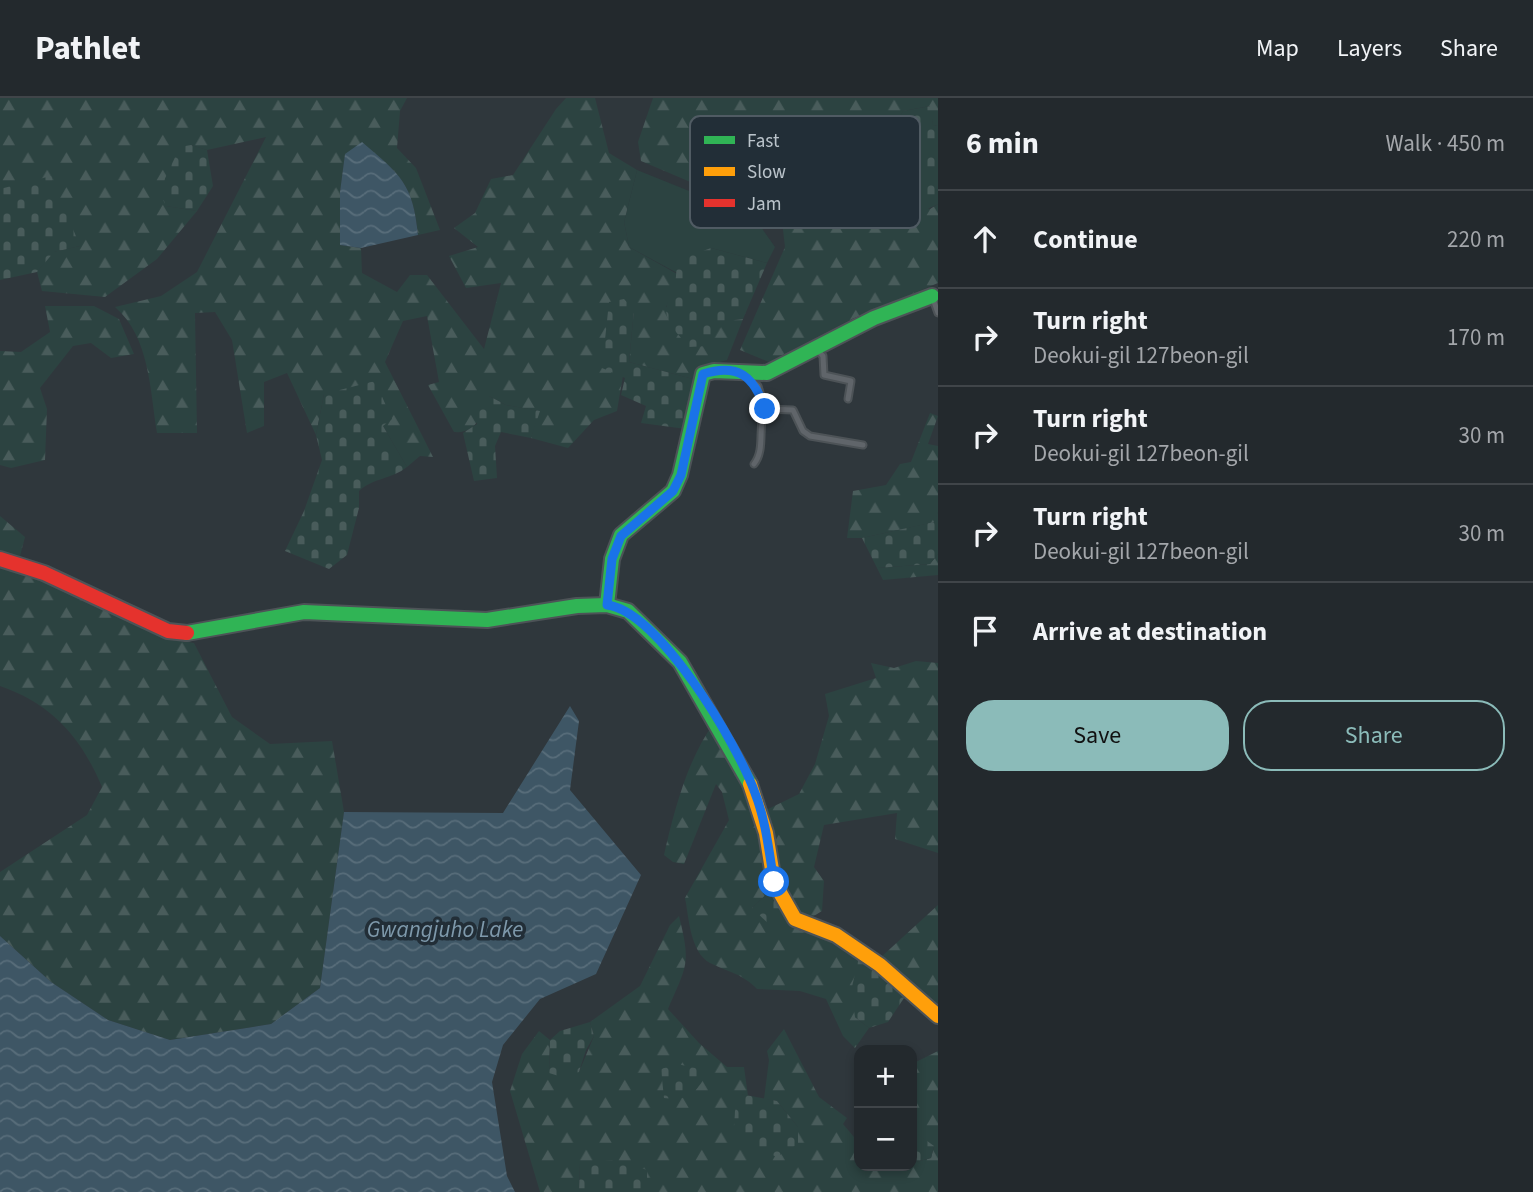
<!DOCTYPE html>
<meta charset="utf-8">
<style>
:root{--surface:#23292d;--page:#2b3135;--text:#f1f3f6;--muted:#a3a6aa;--line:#404549;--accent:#8bbbb9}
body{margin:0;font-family:"Source Sans 3",sans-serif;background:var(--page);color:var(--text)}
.controls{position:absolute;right:21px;bottom:21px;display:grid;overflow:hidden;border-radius:14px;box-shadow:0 4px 10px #0003}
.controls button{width:63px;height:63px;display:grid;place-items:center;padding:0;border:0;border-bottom:2px solid var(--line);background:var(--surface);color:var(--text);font:35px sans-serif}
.stop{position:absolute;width:21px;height:21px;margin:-16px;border:5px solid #1a73e8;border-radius:50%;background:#fff}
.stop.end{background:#1a73e8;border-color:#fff;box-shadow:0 2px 7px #0008}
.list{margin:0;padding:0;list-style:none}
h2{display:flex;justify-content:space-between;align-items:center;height:91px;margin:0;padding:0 28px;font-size:30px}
h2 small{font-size:23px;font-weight:400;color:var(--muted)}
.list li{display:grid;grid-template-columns:46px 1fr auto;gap:21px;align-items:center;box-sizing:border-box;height:98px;padding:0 28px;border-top:2px solid var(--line)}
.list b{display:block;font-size:26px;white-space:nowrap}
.list p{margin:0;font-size:23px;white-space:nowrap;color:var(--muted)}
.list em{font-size:23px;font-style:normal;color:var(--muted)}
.actions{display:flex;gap:14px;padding:21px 28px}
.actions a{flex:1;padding:16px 0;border:2px solid var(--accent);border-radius:28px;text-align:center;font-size:24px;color:var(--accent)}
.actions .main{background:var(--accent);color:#111}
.icon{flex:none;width:38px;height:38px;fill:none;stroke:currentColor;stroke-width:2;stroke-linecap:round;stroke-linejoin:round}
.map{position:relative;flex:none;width:938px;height:1094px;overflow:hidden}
header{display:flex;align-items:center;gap:42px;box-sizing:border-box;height:98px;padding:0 35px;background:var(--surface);border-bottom:2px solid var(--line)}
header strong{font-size:33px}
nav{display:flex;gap:38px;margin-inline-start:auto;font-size:24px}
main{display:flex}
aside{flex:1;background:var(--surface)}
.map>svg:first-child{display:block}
</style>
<header>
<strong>Pathlet</strong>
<nav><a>Map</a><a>Layers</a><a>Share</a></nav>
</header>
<main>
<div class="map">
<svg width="938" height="1094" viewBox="0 0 938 1094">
<defs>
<pattern id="forest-firs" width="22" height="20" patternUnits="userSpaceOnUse" patternTransform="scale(1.75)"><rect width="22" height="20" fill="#2c4341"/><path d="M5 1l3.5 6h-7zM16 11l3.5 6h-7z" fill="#495c5b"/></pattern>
<pattern id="cemetery-stones" width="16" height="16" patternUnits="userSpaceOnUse" patternTransform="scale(1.75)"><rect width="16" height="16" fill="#2c4341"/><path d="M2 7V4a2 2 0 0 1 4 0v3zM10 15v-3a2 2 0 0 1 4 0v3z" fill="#495c5b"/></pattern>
<pattern id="water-waves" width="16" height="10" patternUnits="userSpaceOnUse" patternTransform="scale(1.75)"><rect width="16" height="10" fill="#3e5665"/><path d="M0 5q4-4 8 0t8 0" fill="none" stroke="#586d7a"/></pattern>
</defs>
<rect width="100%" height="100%" fill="#2f373c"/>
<!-- grass -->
<path fill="#2c4341" d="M637,72L754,119L775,149L767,165L711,150L679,176L629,149L624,124Z"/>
<!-- forest -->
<g fill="url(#forest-firs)">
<path d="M0,0H407L400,13L397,50L416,70L440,132L418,137C413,86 401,77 362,45L345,57L340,94V147L361,150L362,175L397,194L410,177H427L484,251L501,185L466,190L449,158L478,149L454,130L475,115L491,81L513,77L556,11L566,0H595L609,55L637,72L624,124L629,149L679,177L666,209L716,231L728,222L743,221L727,262L698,270L693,281L629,264L634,212L617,313L594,322L568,350L531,340L539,313L506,307L489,298C482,316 477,336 454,334L428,287L439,284L427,218L403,223L385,264L433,359L420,358L407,369L383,328L324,296L316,337L287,275L264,284V328L247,335L232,242L215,214L195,215L197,335H157C150,293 150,239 115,209L161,198L197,174L266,39L207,52L191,47L166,108L197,113L157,161L105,199L42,193L37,174L53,154L80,148L9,91H0Z"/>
<path d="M653,0H938V28L933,27L930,8L903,13L889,37L868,34L827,63L871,73L882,89L930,111L938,106V185L852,221L769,264L740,252L785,149L782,123L641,63L638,44Z"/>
<path d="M45,208H94L119,221L134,256L111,260L91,245L73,248L40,290L47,311L45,362L11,370L0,367V253L21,254L50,234Z"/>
<path d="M930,315L938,318L928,346L938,348V414L935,424L862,440H847L853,393L886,387L900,366L911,364Z"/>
<path d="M0,418L25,439L20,458L0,454Z"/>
<path d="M938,456V477L883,482L877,470L930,466Z"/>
<path d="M0,466C68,483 125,534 194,545L232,619L270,646L332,643L344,714L320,890L271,926L170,942L108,922L51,884L0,838V774L87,717L102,689C81,639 52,606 0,588Z"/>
<path d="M916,563L938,565V755L895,741L897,715L824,727L814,769L824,783L822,813L809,821C773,803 772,748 766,712L799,696L815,666L829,618L825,596L876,580L871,565L894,570Z"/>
<path d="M714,625L751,697L771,792L752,810L787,816L799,832L835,843L859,859L855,919L869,930L855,950L843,938L826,901L800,893L757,891C743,876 728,874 710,865C690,854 689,820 685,800L729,722L722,694L716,686L684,766L673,764L664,757C674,713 687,662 714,625Z"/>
<path d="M938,807V907L880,860Z"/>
<path d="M679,818C691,866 687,867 668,911L699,945L727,969H744L748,998L741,996L798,1029L777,1003L764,1001L769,962L767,953L784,931L819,999L847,1020L843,1026L859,1045V1068H912V1065L931,1060L934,1049L912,1032V966L938,953V1094H647L646,1072L580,1065L579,1094H540L510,993L522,956L539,933L550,942L549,975L579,974L594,938L590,924L640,888L670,827Z"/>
</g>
<!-- cemetery -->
<g fill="url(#cemetery-stones)">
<path d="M931,8L933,27L938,28V106C911,123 886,95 871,73L827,63L828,41L840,19H861L868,34L889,37L903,13Z"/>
<path d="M191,47L207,52L213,88L197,113L166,108L159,93L180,49Z"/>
<path d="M51,78L80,148L54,154L37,174L0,182V91Z"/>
<path d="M711,150L767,165L743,221C722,222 717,229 709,248L688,249C682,240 672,231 668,221C660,202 682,187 675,163Z"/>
<path d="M624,201L634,212L629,264L693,281L686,331L641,325L646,308L621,297L625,280L602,270L609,204Z"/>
<path d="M375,283L392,321L383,328L407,369C392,381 373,380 359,393V410L347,457L329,471L285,453L304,413L322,362L316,337L324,296Z"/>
<path d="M489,298L506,307L540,313L531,340L501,334L495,348L497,380L474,383L463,335L477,326L474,302Z"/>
<path d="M938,414V456L930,466L877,470L862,440L934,424Z"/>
<path d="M771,792L787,816L772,829L752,810Z"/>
<path d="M859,859L880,874L904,900L888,924L869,930L855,919L851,893Z"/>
<path d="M590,924L594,938L586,952L579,974L562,979L549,975L550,942L560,933Z"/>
<path d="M677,966L696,970L704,981C693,998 684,1003 664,1000L661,971Z"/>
<path d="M741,996L777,1003L798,1029V1046L777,1059L758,1051L734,1033L735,1013Z"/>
<path d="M912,1032L934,1048L931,1060L912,1065Z"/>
<path d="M616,1062L647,1072V1094H579L580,1065Z"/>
</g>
<!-- water -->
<g fill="url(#water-waves)">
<path d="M362,44C401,77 413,86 418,137L361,150L340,147V94L345,56Z"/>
<path d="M570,608L579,623L570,692L641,777L596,876L540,901L503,947L492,984L507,1078L515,1094H0V838L51,884L108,922L170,942L271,926L320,890L344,714L503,715Z"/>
</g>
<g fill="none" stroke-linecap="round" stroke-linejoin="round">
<!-- lane casing -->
<g stroke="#4d5357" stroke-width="9">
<g id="lane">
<path d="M933,201L938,215"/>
<path d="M818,253L823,258L824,277L851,283L848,301"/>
<path d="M747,278L758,288L765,311L793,312L803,333L810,338L863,347"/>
<path d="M754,366C766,351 757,328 765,311"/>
</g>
</g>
<!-- fast casing -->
<g stroke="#4d5357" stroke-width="18">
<g id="fast">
<path d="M607,507L612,461L621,437L673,393L680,377L703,276L714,273L767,275L874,220L932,198"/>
<path d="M187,535L304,514L487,522L577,508L607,507L628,513L680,564L750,686"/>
</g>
</g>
<!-- slow casing -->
<g stroke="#4d5357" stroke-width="18">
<path id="slow" d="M750,686L766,735L774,784L795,821L836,837L880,867L938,918"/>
</g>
<!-- jam casing -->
<g stroke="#4d5357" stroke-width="18">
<path id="jam" d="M0,461L44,475L168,533L187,535"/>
</g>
<!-- lane -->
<use href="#lane" stroke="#60656a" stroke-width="5"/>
<!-- fast -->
<use href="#fast" stroke="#30b455" stroke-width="14"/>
<!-- slow -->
<use href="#slow" stroke="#ff9f0a" stroke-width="14"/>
<!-- jam -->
<use href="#jam" stroke="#e5322d" stroke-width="14"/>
</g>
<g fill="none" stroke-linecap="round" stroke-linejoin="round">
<!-- route -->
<path stroke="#1a73e8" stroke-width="9" d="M765,311C754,278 738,265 703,276L681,377L673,393L621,438L612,461L607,507C659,513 738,647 755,695C766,723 769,754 774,784"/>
</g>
<g text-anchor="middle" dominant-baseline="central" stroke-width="7" stroke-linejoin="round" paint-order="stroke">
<!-- water labels -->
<g font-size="23" font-style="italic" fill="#7e99ab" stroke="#222e37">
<text x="445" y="831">Gwangjuho Lake</text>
</g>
</g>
<!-- legend -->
<rect x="690" y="18" width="230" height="112" rx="10" fill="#222e37" stroke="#505b63" stroke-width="2"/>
<rect x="704" y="38" width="31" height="8" fill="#30b455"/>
<rect x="704" y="69" width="31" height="9" fill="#ff9f0a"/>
<rect x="704" y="101" width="31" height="8" fill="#e5322d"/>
<g font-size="19" fill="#bbc4cb">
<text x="747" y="49">Fast</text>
<text x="747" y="80">Slow</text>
<text x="747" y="112">Jam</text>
</g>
</svg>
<div class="controls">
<button>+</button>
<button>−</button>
</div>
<div class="stop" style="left:774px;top:784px"></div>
<div class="stop end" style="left:765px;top:311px"></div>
</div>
<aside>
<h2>6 min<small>Walk · 450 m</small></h2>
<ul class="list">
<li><svg class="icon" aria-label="ahead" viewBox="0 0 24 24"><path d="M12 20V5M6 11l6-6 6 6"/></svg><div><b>Continue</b></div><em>220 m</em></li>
<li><svg class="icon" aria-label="right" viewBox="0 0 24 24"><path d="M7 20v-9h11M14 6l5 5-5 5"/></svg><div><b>Turn right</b><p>Deokui-gil 127beon-gil</p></div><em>170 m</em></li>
<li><svg class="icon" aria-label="right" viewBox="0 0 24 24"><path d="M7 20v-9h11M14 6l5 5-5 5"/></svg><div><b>Turn right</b><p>Deokui-gil 127beon-gil</p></div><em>30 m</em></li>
<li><svg class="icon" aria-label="right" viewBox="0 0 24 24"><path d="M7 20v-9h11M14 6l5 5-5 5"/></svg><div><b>Turn right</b><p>Deokui-gil 127beon-gil</p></div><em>30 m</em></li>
<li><svg class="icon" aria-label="arrive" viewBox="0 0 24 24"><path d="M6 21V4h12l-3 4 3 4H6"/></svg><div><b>Arrive at destination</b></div></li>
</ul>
<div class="actions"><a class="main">Save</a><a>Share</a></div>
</aside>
</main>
